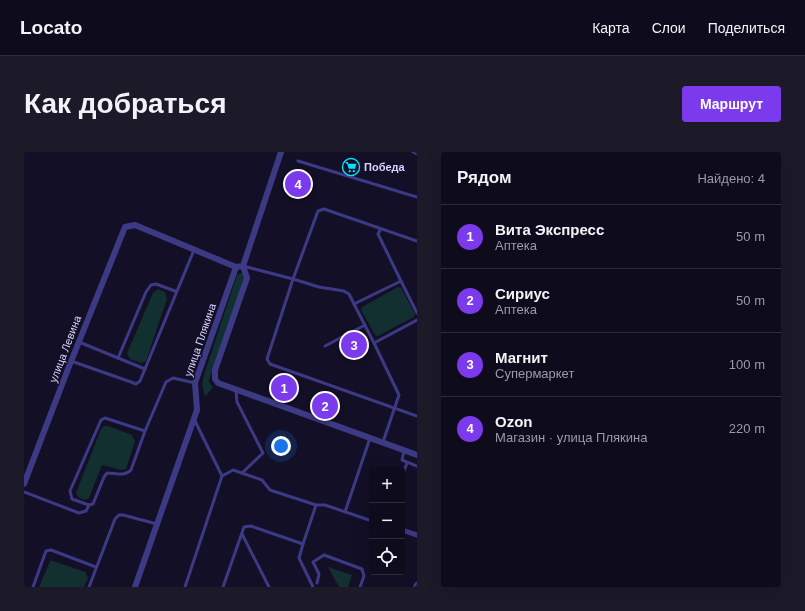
<!DOCTYPE html>
<html lang="ru">
<meta charset="utf-8">
<style>
:root{--surface:#0e0b1c;--page:#1c1929;--text:#f1f3f6;--muted:#9b9ba3;--line:#2e2b3b;--accent:#7c3aed}
body{margin:0;font-family:Helvetica,sans-serif;background:var(--page);color:var(--text)}
.controls{position:absolute;right:12px;bottom:12px;display:grid;overflow:hidden;border-radius:4px;box-shadow:0 4px 16px #0002}
.controls button{width:36px;height:36px;display:grid;place-items:center;padding:0;border:0;border-bottom:1px solid var(--line);background:var(--surface);color:var(--text);font:20px sans-serif}
.you{position:absolute;left:257px;top:294px;width:14px;height:14px;margin:-10px;border:3px solid #fff;border-radius:50%;background:#1a73e8;box-shadow:0 0 0 6px #1a73e833}
.badge{display:grid;place-items:center;width:26px;height:26px;border-radius:50%;background:var(--accent);color:#fff;font-size:13px;font-weight:700}
.pin{position:absolute;translate:-50% -50%;border:2px solid #fff;box-shadow:0 1px 4px #0006}
.list{margin:0;padding:0;list-style:none}
h2{display:flex;justify-content:space-between;align-items:center;height:52px;margin:0;padding:0 16px;font-size:17px}
h2 small{font-size:13px;font-weight:400;color:var(--muted)}
.list li{display:grid;grid-template-columns:26px 1fr auto;gap:12px;align-items:center;box-sizing:border-box;height:64px;padding:0 16px;border-top:1px solid var(--line)}
.list b{display:block;font-size:15px;white-space:nowrap}
.list p{margin:0;font-size:13px;white-space:nowrap;color:var(--muted)}
.list em{font-size:13px;font-style:normal;color:var(--muted)}
.icon{flex:none;width:22px;height:22px;fill:none;stroke:currentColor;stroke-width:2;stroke-linecap:round;stroke-linejoin:round}
.map{position:relative;flex:none;width:393px;height:435px;overflow:hidden;border-radius:4px}
header{display:flex;align-items:center;gap:24px;box-sizing:border-box;height:56px;padding:0 20px;background:var(--surface);border-bottom:1px solid var(--line)}
header strong{font-size:19px}
nav{display:flex;gap:22px;margin-inline-start:auto;font-size:14px}
.intro{display:flex;align-items:center;justify-content:space-between;box-sizing:border-box;height:96px;padding:0 24px}
h1{margin:0;font-size:28px}
.button{padding:10px 18px;border-radius:4px;background:var(--accent);color:#fff;font-size:14px;font-weight:700}
main{display:flex;gap:24px;padding:0 24px}
aside{flex:1;background:var(--surface);border-radius:4px;box-shadow:0 4px 16px #0002}
.map>svg:first-child{display:block}
</style>
<header>
<strong>Locato</strong>
<nav><a>Карта</a><a>Слои</a><a>Поделиться</a></nav>
</header>
<div class="intro"><h1>Как добраться</h1><a class="button">Маршрут</a></div>
<main>
<div class="map">
<svg width="393" height="435" viewBox="0 0 393 435">
<rect width="100%" height="100%" fill="#130f26"/>
<!-- green -->
<g fill="#12302f">
<path d="M218,121L220,123V127L185,228L186,232L189,235L181,245L178,232L180,223L213,123Z"/>
<path d="M374,135L377,136L391,162L390,165L354,184L351,183L337,158L338,155Z"/>
<path d="M134,137L141,140L143,147L122,209L117,211L106,207L103,201L129,141Z"/>
<path d="M80,274H84L108,283L111,289L102,317L97,318L78,313L65,346L61,348L54,345L52,341L77,277Z"/>
<path d="M26,409H29L61,420L64,426L60,435H15Z"/>
<path d="M304,415L328,423L324,435H315Z"/>
</g>
<g fill="none" stroke-linecap="round" stroke-linejoin="round">
<!-- service -->
<g stroke="#3d3a85" stroke-width="3">
<path d="M389,0L393,2"/>
<path d="M274,9L393,45"/>
<path d="M356,78L354,82L377,129"/>
<path d="M219,114L269,127L294,59L300,57L393,89"/>
<path d="M330,152L350,191L393,168"/>
<path d="M393,161L377,129L330,152L325,142L320,139L295,135L269,127L243,207L246,212L393,264"/>
<path d="M55,190L94,206L122,140L127,133L132,132L151,139"/>
<path d="M350,191L375,243L359,290"/>
<path d="M301,194L341,173"/>
<path d="M94,206L121,217"/>
<path d="M47,209L107,230L112,232L116,229L170,98"/>
<path d="M212,239L213,250L239,301L218,321"/>
<path d="M81,266L121,279L107,318C100,325 92,321 83,321L80,325L69,352L65,353L48,347L46,339L77,268Z"/>
<path d="M121,279L142,230L149,226L171,231"/>
<path d="M380,299L378,308L393,314"/>
<path d="M198,324L209,318L238,328L246,338L292,353L279,392L227,374L220,375L199,435"/>
<path d="M378,324L383,311"/>
<path d="M0,340L55,361L62,359L65,353"/>
<path d="M292,353H301L348,369"/>
<path d="M321,360L346,286"/>
<path d="M378,377L393,382"/>
<path d="M378,379L393,384"/>
<path d="M218,382L245,435"/>
<path d="M279,392L275,406L289,435"/>
<path d="M293,431L295,422L289,410L300,403L338,417L340,424L336,435"/>
<path d="M9,435L22,399L27,398L72,415"/>
<path d="M65,435L91,367L95,363H99L133,372"/>
<path d="M161,435L198,324L170,267"/>
</g>
<!-- minor -->
<g stroke="#3d3a85" stroke-width="6">
<path d="M219,114L223,126L191,218V227L194,231L393,303"/>
<path d="M0,332L44,217L101,75L111,73L212,115"/>
<path d="M111,435L173,258L171,231L212,115L219,114L257,0"/>
<path d="M392,435L393,433"/>
</g>
</g>
<!-- icons -->
<defs>
<g id="supermarket-ring" transform="scale(0.9)"><circle r="9.5" fill="#130f26" stroke="#00e5ff" stroke-width="1.5"/><path d="M-6-5.5h2.5l.6 2H6L4.5 2H-2.5L-4.4-4H-6ZM-1.5 3.2a1.3 1.3 0 1 0 .1 0ZM3 3.2a1.3 1.3 0 1 0 .1 0Z" fill="#00e5ff"/></g>
</defs>
<g fill-rule="evenodd">
<use href="#supermarket-ring" x="327" y="15"/>
</g>
<g text-anchor="middle" dominant-baseline="central" stroke-width="3" stroke-linejoin="round" paint-order="stroke">
<!-- poi labels -->
<g font-size="11" font-weight="bold" fill="#d9d4ff" stroke="#130f26" text-anchor="start">
<text x="340" y="15">Победа</text>
</g>
<!-- street labels -->
<g font-size="11" fill="#d9d4ff" stroke="#130f26">
<text transform="translate(176 188) rotate(-71)">улица Плякина</text>
<text transform="translate(41 197) rotate(-69)">улица Левина</text>
</g>
</g>
</svg>
<div class="controls">
<button>+</button>
<button>−</button>
<button><svg class="icon" aria-label="locate" viewBox="0 0 24 24"><circle cx="12" cy="12" r="6"/><path d="M12 2v4M12 18v4M2 12h4M18 12h4"/></svg></button>
</div>
<div class="you"></div>
<div class="pin badge" style="left:260px;top:236px">1</div>
<div class="pin badge" style="left:301px;top:254px">2</div>
<div class="pin badge" style="left:330px;top:193px">3</div>
<div class="pin badge" style="left:274px;top:32px">4</div>
</div>
<aside>
<h2>Рядом<small>Найдено: 4</small></h2>
<ul class="list">
<li><span class="badge">1</span><div><b>Вита Экспресс</b><p>Аптека</p></div><em>50 m</em></li>
<li><span class="badge">2</span><div><b>Сириус</b><p>Аптека</p></div><em>50 m</em></li>
<li><span class="badge">3</span><div><b>Магнит</b><p>Супермаркет</p></div><em>100 m</em></li>
<li><span class="badge">4</span><div><b>Ozon</b><p>Магазин · улица Плякина</p></div><em>220 m</em></li>
</ul>
</aside>
</main>
